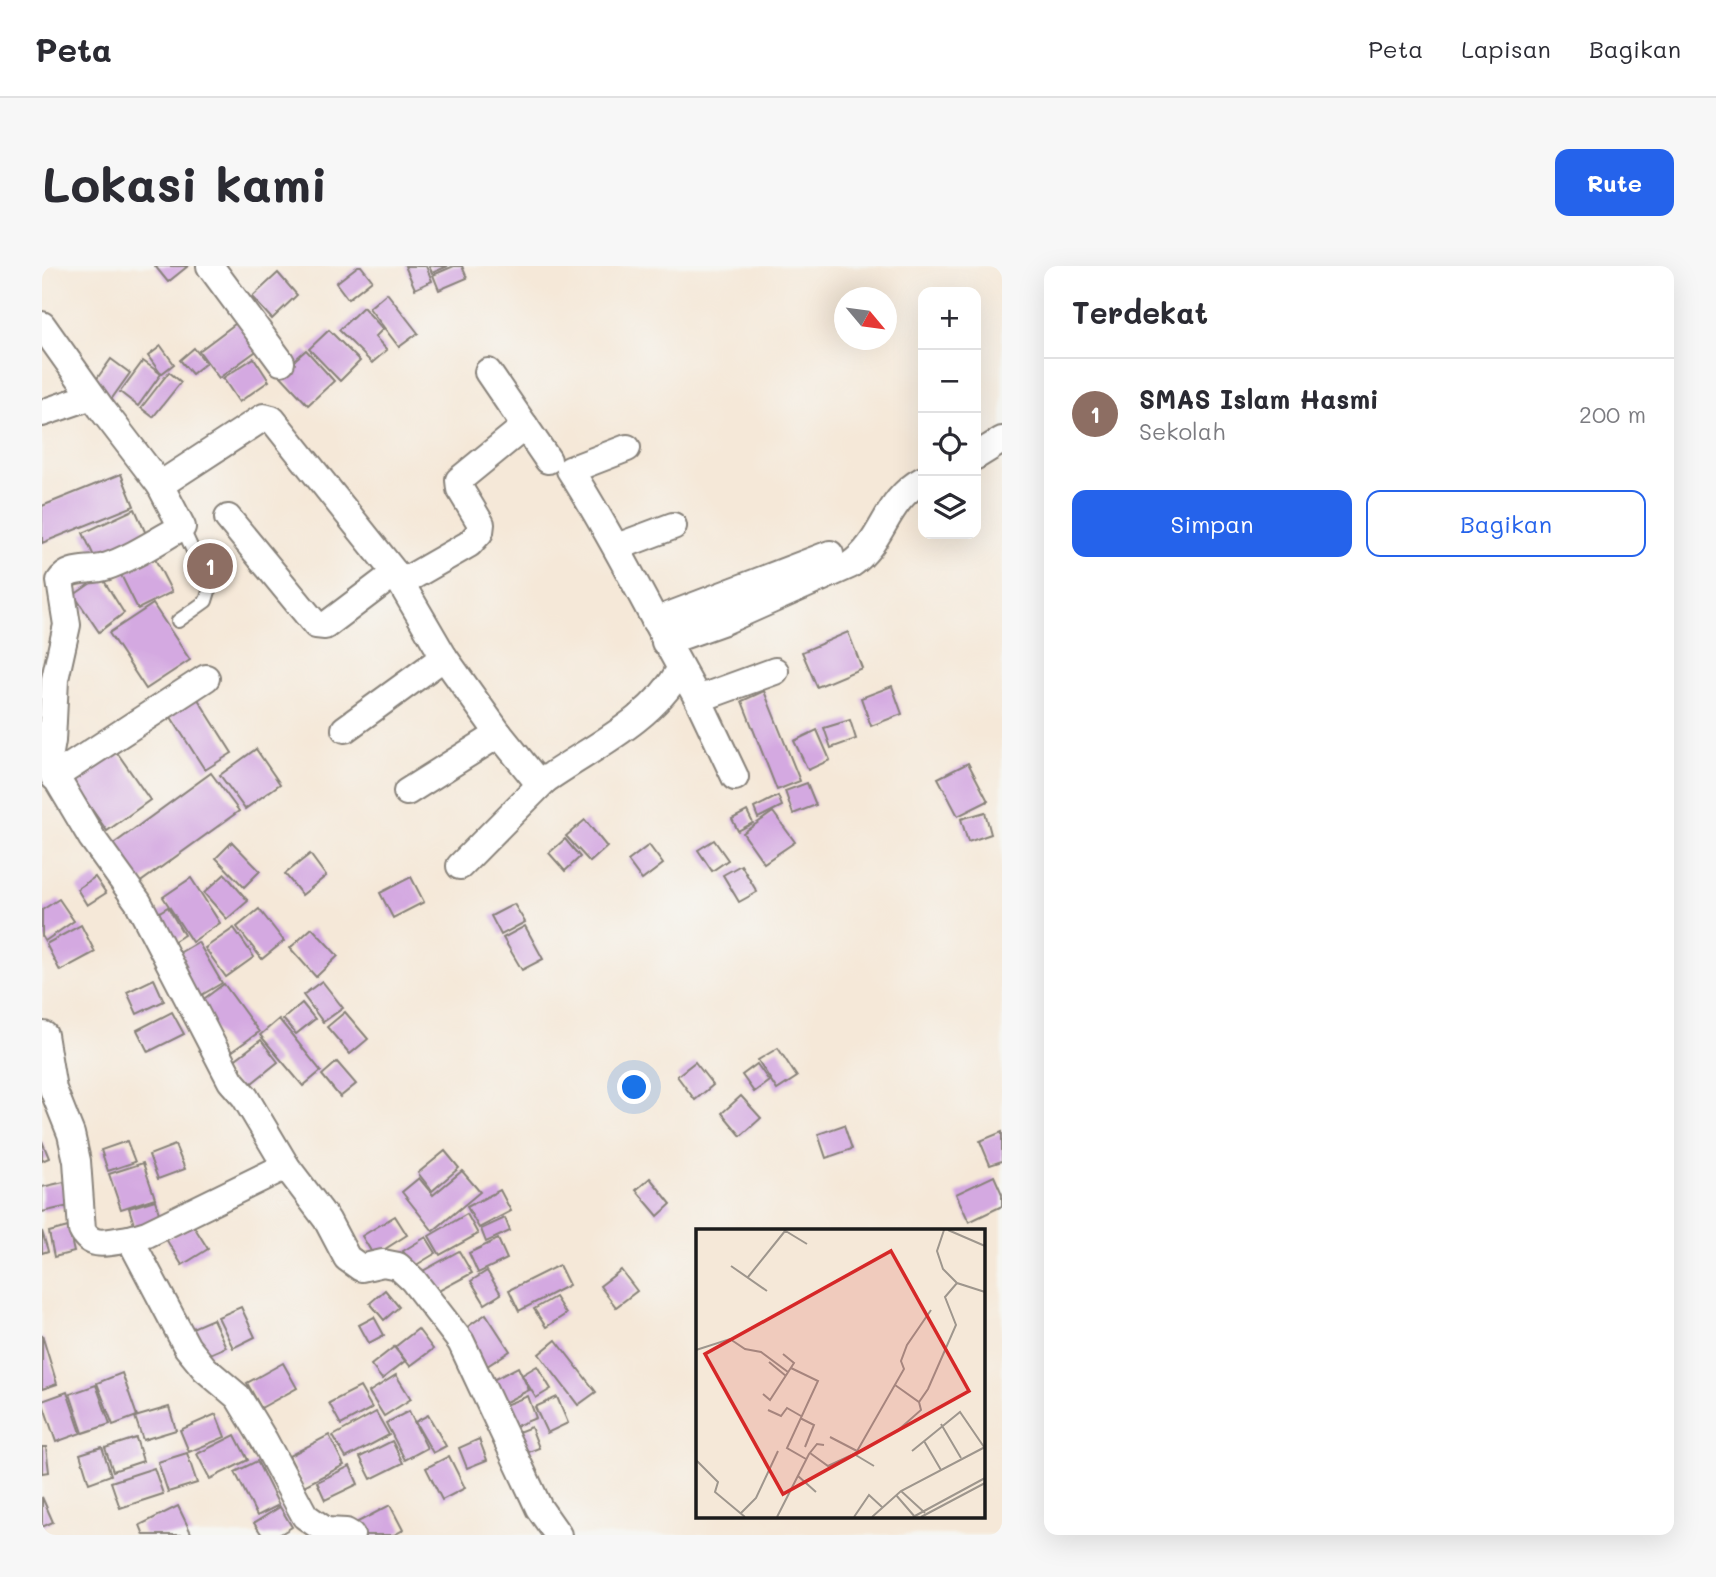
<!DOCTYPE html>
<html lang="id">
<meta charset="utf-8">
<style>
:root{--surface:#fff;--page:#f7f7f7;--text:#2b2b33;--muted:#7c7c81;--line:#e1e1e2;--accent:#2563eb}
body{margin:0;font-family:Mali,sans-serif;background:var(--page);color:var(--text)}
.controls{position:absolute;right:21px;top:21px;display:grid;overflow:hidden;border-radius:14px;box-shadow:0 7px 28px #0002}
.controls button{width:63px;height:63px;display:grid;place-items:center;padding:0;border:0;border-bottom:2px solid var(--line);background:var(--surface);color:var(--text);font:35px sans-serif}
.compass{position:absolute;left:792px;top:21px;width:63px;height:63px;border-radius:50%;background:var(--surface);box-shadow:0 7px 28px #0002;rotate:119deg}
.you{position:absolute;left:593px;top:822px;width:24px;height:24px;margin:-18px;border:5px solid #fff;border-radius:50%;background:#1a73e8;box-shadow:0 0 0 10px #1a73e833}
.badge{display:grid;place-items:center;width:46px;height:46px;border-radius:50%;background:var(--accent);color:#fff;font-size:23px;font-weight:700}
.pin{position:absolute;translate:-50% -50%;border:4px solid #fff;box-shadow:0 2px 7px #0006}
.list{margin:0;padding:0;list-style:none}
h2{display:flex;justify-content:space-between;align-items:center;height:91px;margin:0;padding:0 28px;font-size:30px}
h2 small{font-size:23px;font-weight:400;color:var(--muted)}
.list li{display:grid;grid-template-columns:46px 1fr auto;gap:21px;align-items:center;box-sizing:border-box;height:112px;padding:0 28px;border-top:2px solid var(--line)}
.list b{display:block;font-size:26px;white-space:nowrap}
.list p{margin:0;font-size:23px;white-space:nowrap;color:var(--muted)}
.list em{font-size:23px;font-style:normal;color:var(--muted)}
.actions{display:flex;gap:14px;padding:21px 28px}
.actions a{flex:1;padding:16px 0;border:2px solid var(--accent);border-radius:14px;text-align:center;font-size:24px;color:var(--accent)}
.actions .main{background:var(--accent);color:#fff}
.icon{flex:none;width:38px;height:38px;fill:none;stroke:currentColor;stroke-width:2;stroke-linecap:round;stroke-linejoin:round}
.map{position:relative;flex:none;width:960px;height:1269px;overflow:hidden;border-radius:14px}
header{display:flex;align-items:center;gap:42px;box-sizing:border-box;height:98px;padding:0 35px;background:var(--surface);border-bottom:2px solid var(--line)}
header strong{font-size:33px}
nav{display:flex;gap:38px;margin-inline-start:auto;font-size:24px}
.intro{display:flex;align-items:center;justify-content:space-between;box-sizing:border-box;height:168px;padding:0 42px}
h1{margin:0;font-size:49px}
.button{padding:18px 32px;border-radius:14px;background:var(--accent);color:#fff;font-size:24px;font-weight:700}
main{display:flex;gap:42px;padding:0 42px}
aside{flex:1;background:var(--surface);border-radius:14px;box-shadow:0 7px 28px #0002}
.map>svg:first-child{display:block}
</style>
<header>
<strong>Peta</strong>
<nav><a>Peta</a><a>Lapisan</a><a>Bagikan</a></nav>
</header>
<div class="intro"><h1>Lokasi kami</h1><a class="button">Rute</a></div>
<main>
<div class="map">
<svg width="960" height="1269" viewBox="0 0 960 1269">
<rect width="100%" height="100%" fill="#f6f6f2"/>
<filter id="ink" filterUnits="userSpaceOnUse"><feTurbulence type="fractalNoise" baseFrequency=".0143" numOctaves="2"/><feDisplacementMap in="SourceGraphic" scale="14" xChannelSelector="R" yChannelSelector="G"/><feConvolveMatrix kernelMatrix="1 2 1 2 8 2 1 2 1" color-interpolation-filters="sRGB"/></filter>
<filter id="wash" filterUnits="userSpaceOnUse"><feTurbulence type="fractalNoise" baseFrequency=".00686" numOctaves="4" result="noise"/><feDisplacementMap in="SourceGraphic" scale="28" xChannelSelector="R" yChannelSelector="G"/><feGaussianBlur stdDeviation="1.57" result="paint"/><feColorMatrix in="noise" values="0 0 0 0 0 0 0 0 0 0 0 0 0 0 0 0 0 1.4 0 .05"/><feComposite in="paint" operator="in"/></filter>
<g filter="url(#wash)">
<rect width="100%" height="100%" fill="#f5e8d8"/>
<g id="blocks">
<!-- building -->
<g fill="#d4a9e1">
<path d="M113,0H146L126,16Z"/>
<path d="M316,0H319L330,14L306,33L294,17Z"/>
<path d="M363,0H384L390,15L373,23Z"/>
<path d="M387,0H406L390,7Z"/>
<path d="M412,0H420L425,12L397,24L391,9Z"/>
<path d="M236,7L255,29L230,53L210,31Z"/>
<path d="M345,27L376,67L357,81L327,42Z"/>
<path d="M321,41L341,63L333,71L345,84L330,97L297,64Z"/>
<path d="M197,55L217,83L177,112L157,85Z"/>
<path d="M287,64L318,95L298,115L267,83Z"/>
<path d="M119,80L132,98L119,108L106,90Z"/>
<path d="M152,82L164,97L150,108L138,94Z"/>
<path d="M264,84L292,115L266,139L237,108Z"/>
<path d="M212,92L227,115L197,136L181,112Z"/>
<path d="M69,93L88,107L68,135L49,121Z"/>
<path d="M101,95L119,108L96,140L78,126Z"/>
<path d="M127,106L139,116L111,151L99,142Z"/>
<path d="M79,208L92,240L0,277V240Z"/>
<path d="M93,243L108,277L57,301L41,267Z"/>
<path d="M112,291L130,326L96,343L79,309Z"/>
<path d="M59,310L82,347L57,366L32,329Z"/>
<path d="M111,338L148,394L104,423L67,367Z"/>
<path d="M806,366L820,402L775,421L760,386Z"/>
<path d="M850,420L860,448L829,460L819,432Z"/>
<path d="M722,425L758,515L735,524L700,435Z"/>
<path d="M154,430L190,487L163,504L127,448Z"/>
<path d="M808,454L814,473L789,482L782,462Z"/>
<path d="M775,464L788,494L766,504L752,475Z"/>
<path d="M214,483L238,518L203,543L178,509Z"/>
<path d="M74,485L108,534L65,565L30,515Z"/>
<path d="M926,497L946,535L916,550L896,512Z"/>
<path d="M169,507L197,545L93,620L66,582Z"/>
<path d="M765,517L774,539L751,548L743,525Z"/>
<path d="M736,530L740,540L716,552L712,542Z"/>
<path d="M705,545L711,557L696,565L690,553Z"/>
<path d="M731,546L753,576L722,597L701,567Z"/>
<path d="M943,546L949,568L926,576L919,553Z"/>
<path d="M543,554L565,581L548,596L524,570Z"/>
<path d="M523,573L538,591L523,605L507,587Z"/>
<path d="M672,574L686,594L670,605L656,584Z"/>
<path d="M190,576L218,605L202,621L174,592Z"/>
<path d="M607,579L621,598L600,614L586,595Z"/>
<path d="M268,588L284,610L260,629L243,608Z"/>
<path d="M699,599L715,626L697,636L681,609Z"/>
<path d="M183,608L206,635L185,653L162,627Z"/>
<path d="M53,611L64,627L45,639L35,623Z"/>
<path d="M369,611L382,636L351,652L338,627Z"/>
<path d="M149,612L178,657L150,676L121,631Z"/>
<path d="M17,633L32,655L3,675L0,670V644Z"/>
<path d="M472,638L483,656L459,669L449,650Z"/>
<path d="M126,641L142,669L123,681L106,653Z"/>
<path d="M217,643L242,675L220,693L195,661Z"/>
<path d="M39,659L53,686L18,705L4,678Z"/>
<path d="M483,660L501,693L480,704L461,672Z"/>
<path d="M192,662L212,691L184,711L163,682Z"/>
<path d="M270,662L296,690L274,711L248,682Z"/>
<path d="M156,676L180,717L151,734L127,693Z"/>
<path d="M112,713L122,735L95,748L85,726Z"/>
<path d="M280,715L301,742L281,756L261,729Z"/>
<path d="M182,718L217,766L189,786L155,738Z"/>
<path d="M260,737L273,753L254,768L241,753Z"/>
<path d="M130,746L142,768L106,786L95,764Z"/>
<path d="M303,746L326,773L308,788L285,761Z"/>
<path d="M237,753L279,805L261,820L218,769Z"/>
<path d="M219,774L236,796L200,825L182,802Z"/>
<path d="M736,782L755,811L735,824L716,794Z"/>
<path d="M295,796L314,818L298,831L280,809Z"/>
<path d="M653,796L671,819L653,834L635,810Z"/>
<path d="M715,798L727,815L712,826L700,809Z"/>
<path d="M699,830L719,852L699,870L680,847Z"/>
<path d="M802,859L810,883L784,892L776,868Z"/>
<path d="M960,866V895L948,899L938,875Z"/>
<path d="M0,875L7,892L0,895Z"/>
<path d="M85,875L93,896L66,905L59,884Z"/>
<path d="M133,879L143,903L116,913L107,889Z"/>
<path d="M403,885L417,902L390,925L376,907Z"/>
<path d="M101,897L113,932L79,943L67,908Z"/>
<path d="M420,905L438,926L391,965L360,926L377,912L391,929Z"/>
<path d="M952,910L960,928V940L927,956L914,928Z"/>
<path d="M608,912L629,938L616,950L594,924Z"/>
<path d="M22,916L27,940L0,946V921Z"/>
<path d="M458,924L469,945L437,962L425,941Z"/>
<path d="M113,934L120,957L94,965L87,942Z"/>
<path d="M425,948L436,968L398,989L387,970Z"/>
<path d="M353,950L365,969L332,990L320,970Z"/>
<path d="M463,952L468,965L444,976L439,963Z"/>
<path d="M151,959L166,983L140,999L124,973Z"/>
<path d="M26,961L32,986L12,991L7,966Z"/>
<path d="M0,965L6,985L0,987Z"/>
<path d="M384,971L394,987L371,1001L361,985Z"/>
<path d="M456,973L465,993L436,1007L427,987Z"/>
<path d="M417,985L430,1007L393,1027L381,1005Z"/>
<path d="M517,999L527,1019L477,1045L467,1024Z"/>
<path d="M579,1004L595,1025L574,1041L558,1020Z"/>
<path d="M445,1005L459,1028L443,1038L429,1015Z"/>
<path d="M343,1024L357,1041L342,1054L328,1037Z"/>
<path d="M513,1031L524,1048L504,1061L492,1043Z"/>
<path d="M199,1041L213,1071L191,1082L176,1051Z"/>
<path d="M444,1048L468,1085L442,1102L418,1066Z"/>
<path d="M332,1051L342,1069L327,1077L317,1059Z"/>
<path d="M171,1053L184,1081L161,1091L148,1063Z"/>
<path d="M376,1063L391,1083L368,1100L353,1081Z"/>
<path d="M0,1069L15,1118L0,1123Z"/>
<path d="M514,1074L554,1126L536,1139L497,1088Z"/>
<path d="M352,1081L363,1095L340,1113L329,1099Z"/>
<path d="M241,1097L255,1122L219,1142L205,1117Z"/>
<path d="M495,1100L509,1123L494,1132L480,1109Z"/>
<path d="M476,1101L487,1124L458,1139L447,1116Z"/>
<path d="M80,1107L95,1150L71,1159L55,1117Z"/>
<path d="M354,1109L369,1133L342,1150L327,1126Z"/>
<path d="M54,1119L68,1158L41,1167L28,1128Z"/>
<path d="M318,1121L330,1142L299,1159L287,1137Z"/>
<path d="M25,1126L39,1167L14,1176L0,1135Z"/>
<path d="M486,1130L494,1152L464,1164L455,1142Z"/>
<path d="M515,1131L526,1157L505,1167L493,1141Z"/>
<path d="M127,1141L134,1164L101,1174L93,1151Z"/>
<path d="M367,1145L385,1182L363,1194L344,1157Z"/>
<path d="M334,1146L347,1169L304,1192L291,1170Z"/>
<path d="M174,1148L183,1171L147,1186L138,1164Z"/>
<path d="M386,1149L404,1180L391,1187L373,1156Z"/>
<path d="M489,1161L497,1182L474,1191L466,1170Z"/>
<path d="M193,1169L206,1194L168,1213L155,1188Z"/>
<path d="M287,1169L302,1199L262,1220L247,1190Z"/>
<path d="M94,1172L101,1195L71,1205L63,1182Z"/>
<path d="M437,1173L445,1194L425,1202L417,1182Z"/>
<path d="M350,1175L361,1197L329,1213L318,1191Z"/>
<path d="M0,1181H4L7,1206L0,1207Z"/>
<path d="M60,1181L69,1209L47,1217L38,1188Z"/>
<path d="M145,1187L155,1217L126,1226L116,1196Z"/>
<path d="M407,1190L423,1222L400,1234L384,1202Z"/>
<path d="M215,1195L237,1239L215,1250L193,1206Z"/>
<path d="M308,1200L316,1218L283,1234L275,1216Z"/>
<path d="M112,1202L121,1228L78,1242L69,1216Z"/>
<path d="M0,1231L11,1256L0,1261Z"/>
<path d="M348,1239L361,1264L352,1269H318L312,1258Z"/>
<path d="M136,1240L150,1269H102L98,1259Z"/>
<path d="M238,1241L250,1261L237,1269H220L212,1257Z"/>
</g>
</g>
</g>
<g filter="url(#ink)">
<use href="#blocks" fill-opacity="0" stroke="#88827a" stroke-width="2"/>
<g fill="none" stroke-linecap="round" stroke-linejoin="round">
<!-- lane casing -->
<g stroke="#88827a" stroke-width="16">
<path id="lane" d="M136,355L164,335L168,322L140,261"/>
</g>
<!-- street casing -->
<g stroke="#88827a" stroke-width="30">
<g id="street">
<path d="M168,0L239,96"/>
<path d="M0,59L59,142L118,219L140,261C115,275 90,292 63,301C47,306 28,300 18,315L25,359L13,413L10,475L6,498L50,572L96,636L189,815L203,831L244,900L285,954L305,992L319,1002L341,997L356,1000L371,1014L419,1076L497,1242L516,1269"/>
<path d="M446,106L506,194"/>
<path d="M0,147L50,130"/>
<path d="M585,182L528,204C575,278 613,357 656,433L733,405"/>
<path d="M934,190L960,174"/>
<path d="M118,219L222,151L230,153L353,307L402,391L457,468L491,510L503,514C550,481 608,456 638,404"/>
<path d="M186,252L274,359L283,360L353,307"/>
<path d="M575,281L631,260"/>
<path d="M359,317L427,278L438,266L439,258L418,223L417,214L483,160"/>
<path d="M613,355L788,288"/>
<path d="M623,376L682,355L808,299C843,275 842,235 881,214"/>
<path d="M656,433L693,511"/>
<path d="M303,463L402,391"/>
<path d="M12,511L164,412"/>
<path d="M365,526L457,468"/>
<path d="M418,600L503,514"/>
<path d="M2,769L11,823L29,868L35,895L40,964C50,984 68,975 88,973"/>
<path d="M244,900L105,968L88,973L145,1081L163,1103L196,1131L222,1174L263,1250L284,1265L304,1266L309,1269"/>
</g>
</g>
<!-- lane -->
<use href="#lane" stroke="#fff" stroke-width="12"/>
<!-- street -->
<use href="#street" stroke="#fff" stroke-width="26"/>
</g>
</g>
<!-- overview -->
<g transform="translate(654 963)">
<rect width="289" height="289" fill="#f5e8d8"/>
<path fill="none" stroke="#9e968d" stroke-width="2" d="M88,1L111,15M248,1L241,22L247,40L261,54L289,63M252,1L289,17M35,37L71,62M52,48L89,2M0,121L34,110L49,120L65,123L92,143M73,133L90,147M95,139L122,152L91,219L110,230M199,156L223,173L232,160L260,96L249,68L261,54M67,165L74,171L98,134L87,125M72,181L85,187L91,179L105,187M104,189L118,196L109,218M245,195L265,229M200,203L225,181L223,173M134,208L161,222M228,212L245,241M216,222L264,183L288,218M114,224L132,237L160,224L208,140L205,132L211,116L235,81M158,225L178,237M0,231L22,253L19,263L49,288M102,247L120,263M205,262L229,284M200,266L219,288M45,284L60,269L82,222M81,288L113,225L121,215L128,216M158,288L173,266L186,278M176,288L205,262L289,218M217,288L289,249M225,288L289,254"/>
<path fill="#d62828" fill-opacity="0.15" stroke="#d62828" stroke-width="3.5" d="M195,22L273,162L87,265L9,125Z"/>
<rect width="289" height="289" fill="none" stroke="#1c1c1c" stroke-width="3.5"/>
</g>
</svg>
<div class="controls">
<button>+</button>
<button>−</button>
<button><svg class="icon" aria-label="locate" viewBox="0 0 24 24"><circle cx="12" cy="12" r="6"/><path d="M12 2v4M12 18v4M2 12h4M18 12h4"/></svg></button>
<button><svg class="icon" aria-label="layers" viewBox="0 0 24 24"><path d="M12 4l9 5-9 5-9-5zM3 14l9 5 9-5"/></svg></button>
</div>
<svg class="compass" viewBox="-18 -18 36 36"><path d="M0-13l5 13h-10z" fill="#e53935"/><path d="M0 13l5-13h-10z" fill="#7c7c81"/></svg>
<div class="you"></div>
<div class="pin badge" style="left:168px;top:300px;background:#8d6e63">1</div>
</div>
<aside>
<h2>Terdekat<small></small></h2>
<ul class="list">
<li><span class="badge" style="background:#8d6e63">1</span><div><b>SMAS Islam Hasmi</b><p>Sekolah</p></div><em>200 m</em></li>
</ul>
<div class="actions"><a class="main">Simpan</a><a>Bagikan</a></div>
</aside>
</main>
